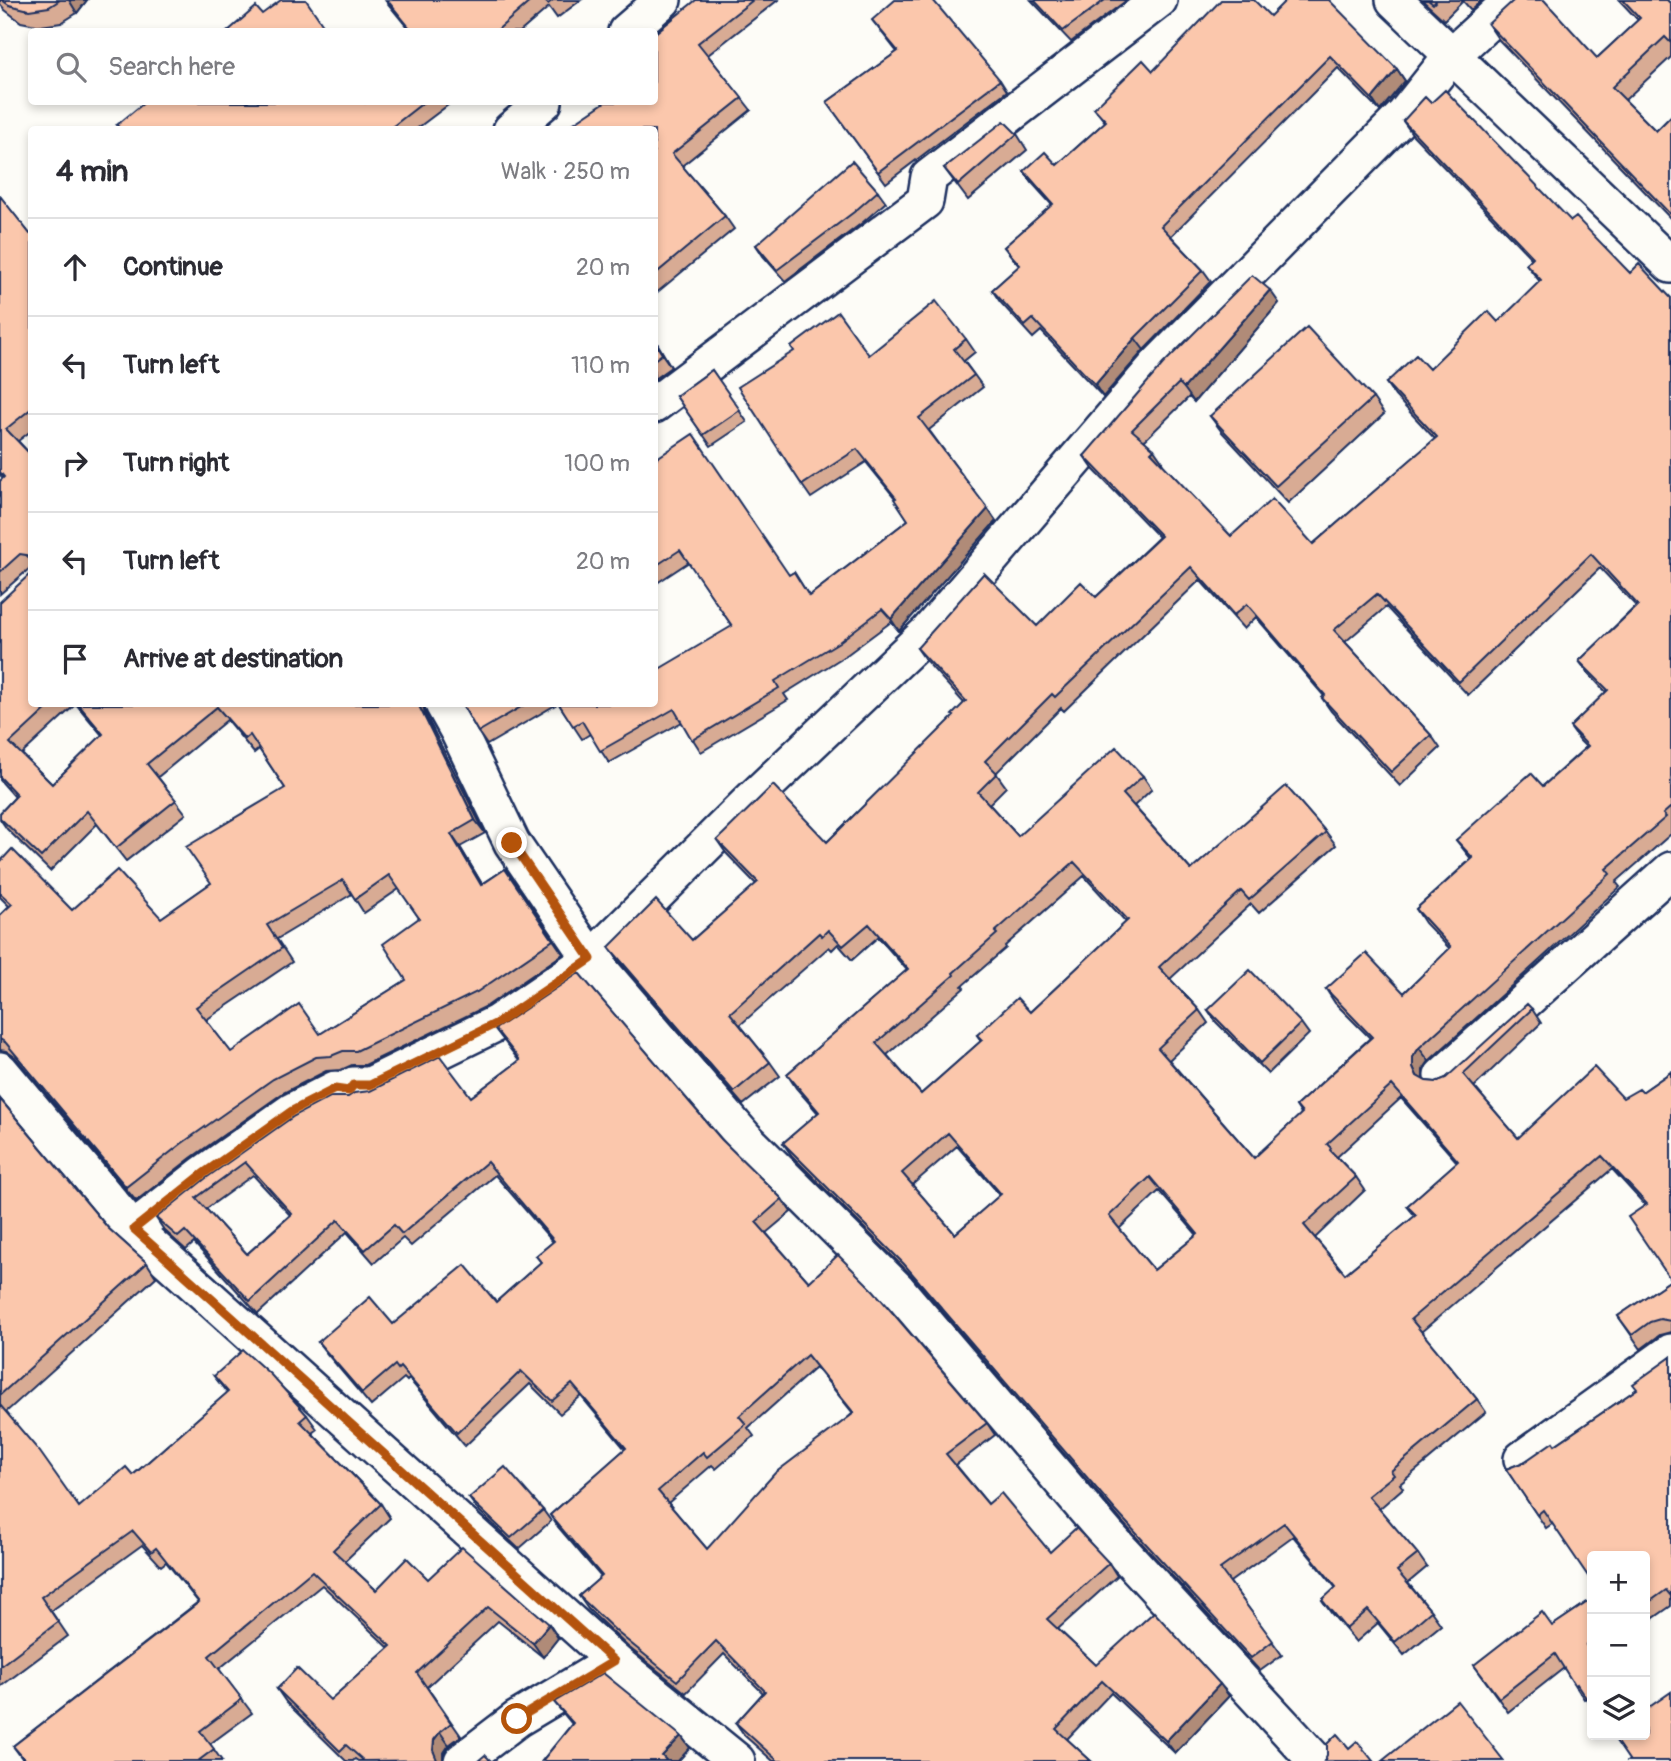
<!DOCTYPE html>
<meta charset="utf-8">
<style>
:root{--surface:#fff;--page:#f7f7f7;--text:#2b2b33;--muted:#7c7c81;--line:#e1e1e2}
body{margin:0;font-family:Pangolin,sans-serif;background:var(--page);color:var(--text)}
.controls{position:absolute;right:21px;bottom:21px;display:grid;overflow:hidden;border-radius:7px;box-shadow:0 4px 10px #0003}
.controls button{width:63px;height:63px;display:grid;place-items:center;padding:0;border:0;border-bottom:2px solid var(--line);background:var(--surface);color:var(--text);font:35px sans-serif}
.stop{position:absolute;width:21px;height:21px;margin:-16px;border:5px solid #b45309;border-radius:50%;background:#fff}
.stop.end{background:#b45309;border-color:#fff;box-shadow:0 2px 7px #0008}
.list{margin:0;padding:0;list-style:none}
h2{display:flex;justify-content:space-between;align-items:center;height:91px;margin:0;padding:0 28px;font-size:30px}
h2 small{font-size:23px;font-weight:400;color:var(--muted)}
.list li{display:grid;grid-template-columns:46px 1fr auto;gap:21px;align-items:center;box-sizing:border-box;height:98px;padding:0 28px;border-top:2px solid var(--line)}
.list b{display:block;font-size:26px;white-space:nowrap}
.list em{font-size:23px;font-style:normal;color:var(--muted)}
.icon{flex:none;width:38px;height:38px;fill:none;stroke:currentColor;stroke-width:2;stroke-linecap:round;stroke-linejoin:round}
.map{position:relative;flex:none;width:1671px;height:1761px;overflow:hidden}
.search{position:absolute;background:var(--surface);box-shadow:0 4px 10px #0003;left:28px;top:28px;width:630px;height:77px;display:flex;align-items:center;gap:18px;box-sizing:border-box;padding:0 24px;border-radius:7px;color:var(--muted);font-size:26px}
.panel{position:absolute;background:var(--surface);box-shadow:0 4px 10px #0003;left:28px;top:126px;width:630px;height:581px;border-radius:7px}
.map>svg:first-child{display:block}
</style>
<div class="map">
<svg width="1671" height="1761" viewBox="0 0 1671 1761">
<rect width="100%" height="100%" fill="#fdfcf7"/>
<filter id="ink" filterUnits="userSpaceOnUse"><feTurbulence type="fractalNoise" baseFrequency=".0143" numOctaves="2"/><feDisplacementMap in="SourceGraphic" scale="14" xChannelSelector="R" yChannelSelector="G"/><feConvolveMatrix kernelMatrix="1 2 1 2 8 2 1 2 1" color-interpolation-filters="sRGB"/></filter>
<g filter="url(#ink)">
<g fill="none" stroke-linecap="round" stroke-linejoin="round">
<!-- minor casing -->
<g stroke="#1b2f5e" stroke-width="40">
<g id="minor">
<path d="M1394,0L1671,265"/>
<path d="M626,32L663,0"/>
<path d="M511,130L544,102"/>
<path d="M654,405L925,201L929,177L1159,0"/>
<path d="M443,704L458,731L512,843L591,959L745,1138L898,1290L1109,1537L1316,1761"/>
<path d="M0,1070L133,1229L614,1661L737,1761"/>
<path d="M1442,1076L1671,870"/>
<path d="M133,1229L203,1174L292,1111L335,1089L349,1091L353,1085H370L497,1023L591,959L749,802L928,632L1158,364L1405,114L1452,55L1512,0"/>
<path d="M1522,1459L1671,1352"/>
<path d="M462,1761L517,1719L614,1661"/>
</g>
</g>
<!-- minor -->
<use href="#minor" stroke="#fdfcf7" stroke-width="35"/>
</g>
<!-- wall -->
<g fill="#d8ab94" stroke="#1b2f5e" stroke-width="2" fill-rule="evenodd">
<path d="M0,0H87L77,13L61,23L41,26L21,22L5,10L0,4Z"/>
<path d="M385,0H581L557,18L549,7L520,32H411Z"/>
<path d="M696,0H778L708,55L751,110L682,166L725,216L734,229L654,295V102Z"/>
<path d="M1031,0H1127L1071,42Z"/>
<path d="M1422,0H1482L1471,10L1463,1L1444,20Z"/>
<path d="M1619,0H1667L1671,4V57L1625,100L1656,131L1671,116V219L1499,40L1488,24L1597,58L1638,20Z"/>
<path d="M1270,16L1397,69L1405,81L1380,111L1338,68L1171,236L1203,270L1211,281L1144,350L1103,397L1041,331L1033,338L1000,302L992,290L1019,266L1004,247L1052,205L1032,183L1024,171L1057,165L1105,122L1094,108L1153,71Z"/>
<path d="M872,20L1000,80L1007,91L886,183L827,102L897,52Z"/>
<path d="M366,102H452L415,130H121L117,125L365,103Z"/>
<path d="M1431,103L1571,221L1630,273L1671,298V834L1616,882L1620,887L1429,1061L1423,1070V1079L1426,1081L1436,1082L1446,1078L1532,1009L1541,1023L1474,1087L1518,1138L1642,1092L1671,1072V1332L1660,1335L1641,1349L1618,1316L1671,1280L1645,1205L1612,1169L1421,1332L1477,1399L1486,1412L1400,1484L1403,1488L1379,1509L1418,1554L1427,1567L1408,1583L1431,1611L1441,1625L1404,1655L1378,1623L1356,1642L1331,1613L1322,1600L1336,1588L1293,1536L1230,1582L1282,1655L1260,1671L1124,1524L913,1277L792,1156L783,1143L818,1113L796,1088L787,1074L907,970L878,937L852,960L838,944L832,950L829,947L740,1025L770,1062L780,1076L743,1105L618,960L609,947L692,940L756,884L726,853L717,840L827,842L954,717L964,703L926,661L917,648L1037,626L1096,597L1159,537L1094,470L1084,456L1279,303L1194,402L1189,397L1144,441L1163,462L1162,464L1231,536L1313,544L1435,439L1395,396L1386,383L1429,369L1498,322L1540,282L1526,264L1532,259L1413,135L1403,121ZM1600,568L1636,606L1579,661L1589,674L1606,692L1570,727L1580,741L1586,747L1543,786L1456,840L1471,859L1416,909L1425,923L1450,949L1404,993L1326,989L1335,1003L1370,1038L1296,1106L1301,1114L1254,1158L1169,1060L1208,1023L1199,1010L1170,979L1251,904L1259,913L1336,845L1326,832L1191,870L1134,806L1152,789L1143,776L1018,836L989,804L1006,787L996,773L1061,708L1064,711L1200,580L1244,629L1256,617L1324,696L1322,698L1331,711L1400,786L1440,748L1431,735L1345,642L1386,607L1468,695ZM1084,876L1126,922L1030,1012L977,1035L981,1041L921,1094L887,1055L964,988L962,986L1006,948L1005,946ZM1401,1098L1457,1162L1407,1206L1415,1216L1345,1274L1315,1238L1365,1190L1356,1177L1337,1157ZM957,1146L1000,1195L955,1234L912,1185ZM1159,1191L1197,1235L1154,1270L1119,1229Z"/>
<path d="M1017,134L1027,150L968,200L944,168Z"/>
<path d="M878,191L886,202L862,223L785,281L763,256L756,245Z"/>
<path d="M0,196L30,234L32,233V430L18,441L32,456V568H30L0,594V481L3,478L0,475Z"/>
<path d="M654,338L671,367L654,379Z"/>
<path d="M966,339L975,352L964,361L983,387L929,430L996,521L899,631L891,622L848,654L784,694L788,700L701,752L682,722L609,763L590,734L582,739L559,704H654L732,626L689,562L654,585V460L789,575L794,572L809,596L908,520L895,498L866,462L811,498L802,485L869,355Z"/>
<path d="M712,370L747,422L711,446L676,396Z"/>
<path d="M1373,398L1384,414L1288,503L1222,432L1210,416Z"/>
<path d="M0,602L32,704H423L425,714L485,833L460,847L482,884L505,869L563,954L487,1006L365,1065H352L341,1070L326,1071L283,1093L191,1158L136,1201L15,1057L6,1051L0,1050V915L9,906L0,897V862L72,910L161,918L211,883L285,788L259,749L254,753L227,720L158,777L186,814L126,861L97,824L50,871L7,829L0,819V813L15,797L0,780ZM76,704L102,735L52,784L22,754ZM399,889L419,918L406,980L320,1034L231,1052L206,1020L292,962L277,939L352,894L364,913Z"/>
<path d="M462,704H557L487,745L478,732Z"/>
<path d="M1208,1010L1301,1023L1309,1034L1268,1074L1216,1022Z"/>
<path d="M495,1029L721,1139L782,1199L791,1212L766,1233L809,1282L987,1423L995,1435L956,1465L988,1504L1050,1552L1109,1563L1117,1576L1058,1629L1096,1665L1229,1696L1175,1753L1111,1693L1067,1739L1091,1761H773L745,1736L736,1723L763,1693L724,1654L686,1693L627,1646L588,1609L579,1596L601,1577L558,1527L550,1515L625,1449L581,1396L560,1414L530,1384L465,1446L409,1379L407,1381L404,1378L371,1406L327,1354L318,1342L393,1324L496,1302L541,1262L536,1256L553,1242L495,1175L411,1246L403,1238L374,1263L347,1232L258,1314L194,1243L186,1250L164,1230L156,1218L294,1116L471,1097L519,1061ZM253,1175L290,1215L247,1254L206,1209ZM816,1367L853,1413L707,1549L668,1503L712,1465L716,1469L754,1436L748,1428Z"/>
<path d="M0,1099L108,1228L147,1263L156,1277L6,1412L79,1507L133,1475L227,1393L214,1376L307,1415L317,1429L312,1433L381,1504L390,1518L345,1561L376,1590L428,1579L549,1624L558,1638L543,1657L498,1621L427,1687L461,1736L449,1745L443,1754V1761H358L355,1759L353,1761H346L286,1702L277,1689L330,1700L389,1648L322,1585L219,1669L252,1713L210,1744L222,1761H24L13,1746L198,1602L166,1562L161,1566L142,1545L51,1611L68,1636L0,1687Z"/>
<path d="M1671,1357V1606L1645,1624V1556L1552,1524L1546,1528L1506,1469L1524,1462L1555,1445L1637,1389Z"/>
<path d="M469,1498L543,1510L551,1521L519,1549L477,1509Z"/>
<path d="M1592,1599V1707L1586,1698L1584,1699L1564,1668L1508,1712L1474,1665L1552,1626Z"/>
<path d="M554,1702L681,1736L690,1748L678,1761H542L572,1724Z"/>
</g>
<!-- shaded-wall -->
<g fill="#b08b78" stroke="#1b2f5e" stroke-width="2">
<path d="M69,0H87L77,13Z"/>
<path d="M1397,69L1405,81L1380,111L1372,99Z"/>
<path d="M1270,290L1279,303L1194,402L1184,388Z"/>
<path d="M654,338L671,367L662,354L654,341Z"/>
<path d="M1135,338L1144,350L1103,397L1095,385Z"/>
<path d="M1154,449L1163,462L1161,465L1151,452Z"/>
<path d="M988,509L996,521L899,631L891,619Z"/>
<path d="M418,704H423L425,714L485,833L475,820Z"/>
<path d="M451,834L460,847L491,899L481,885Z"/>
<path d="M1419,1048L1429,1061L1423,1070V1081L1417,1076L1413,1067V1057Z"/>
<path d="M549,1624L558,1638L543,1657L533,1643Z"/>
<path d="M1220,1684L1229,1696L1175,1753L1166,1741Z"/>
<path d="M440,1732L449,1745L443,1754V1761H436L433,1750L434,1740Z"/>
<path d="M681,1736L690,1748L678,1761H665L662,1756Z"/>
</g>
<!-- building -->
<g fill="#fbc7ac" stroke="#1b2f5e" stroke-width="2" fill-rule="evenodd">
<path d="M2,0H60L49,7L29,10L9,5Z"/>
<path d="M281,0H306L328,32H227L256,7L262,14Z"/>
<path d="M387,0H532L495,32H413Z"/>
<path d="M544,0H553L548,4Z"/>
<path d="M696,0H753L698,43L742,98L672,154L725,216L654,275V130H575L571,125L605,102H654V34Z"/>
<path d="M895,0H933L1000,80L878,172L827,102L898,51L872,20Z"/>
<path d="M1034,0H1105L1063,31Z"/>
<path d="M1221,0H1254L1270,16L1286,0H1329L1397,69L1372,99L1330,56L1161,226L1203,270L1135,338L1095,385L1033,319L1025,326L992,290L1020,265L1004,247L1053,204L1024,171L1045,152L1057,165L1106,121L1094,108L1143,60L1153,71Z"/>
<path d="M1428,0H1437L1433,4Z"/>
<path d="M1514,0H1544L1597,58L1640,18L1623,0H1667L1671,4V43L1665,37L1612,87L1656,131L1671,116V215L1488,24Z"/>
<path d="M1445,90L1571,221L1576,217L1630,273L1639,264L1671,298V807L1663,814L1666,817L1606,869L1610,874L1419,1048L1413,1057V1067L1417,1076L1426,1081L1436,1082L1446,1078L1527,1004L1532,1009L1463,1074L1518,1138L1594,1067L1623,1098L1639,1089L1642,1092L1671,1072V1321L1660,1319L1650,1322L1632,1335L1618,1316L1671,1280L1628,1217L1647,1204L1602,1156L1411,1319L1477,1399L1391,1471L1394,1475L1368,1496L1418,1554L1397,1571L1431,1611L1395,1642L1368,1610L1346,1629L1322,1600L1336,1587L1284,1523L1220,1569L1273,1641L1251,1658L1115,1510L904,1264L783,1143L819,1112L787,1074L908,969L869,924L843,946L828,930L822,936L819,933L730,1013L770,1062L734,1092L609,947L656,900L692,940L758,882L717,840L773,785L827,842L954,716L952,715L966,701L917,648L984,573L1037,626L1081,582L1096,597L1161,536L1084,456L1163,364L1252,275L1270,290L1184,388L1179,383L1132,430L1154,449L1151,452L1231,536L1272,499L1313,544L1437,437L1386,383L1416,355L1429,369L1488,311L1498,322L1541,280L1526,264L1533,257L1403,121L1425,97L1431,103ZM1591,554L1638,605L1579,661L1608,690L1570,727L1588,746L1543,786L1531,773L1456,840L1473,858L1416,909L1451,947L1404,993L1366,953L1326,989L1372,1037L1296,1106L1302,1113L1254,1158L1158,1048L1199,1010L1159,967L1241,891L1249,900L1326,832L1286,786L1191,870L1123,794L1143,776L1116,747L1018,836L978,792L997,773L985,761L1052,694L1055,697L1191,567L1234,615L1247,604L1325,695L1322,698L1391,772L1431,735L1334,630L1377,594L1459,682ZM1074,862L1128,920L1030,1012L1017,998L977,1035L982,1040L921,1094L876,1043L954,975L953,973L997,934L995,932ZM1392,1085L1458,1161L1407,1206L1416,1215L1345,1274L1304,1225L1356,1177L1330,1150L1331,1148L1327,1144ZM948,1133L1001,1194L955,1234L902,1173ZM1150,1177L1198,1234L1154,1270L1109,1216Z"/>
<path d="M145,102H364L365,103L366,102H424L388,130H121L117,125Z"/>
<path d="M1004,121L1017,134L958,185L944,168Z"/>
<path d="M852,161L878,191L854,212L777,270L756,245Z"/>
<path d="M0,196L30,234L32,233V408L6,429L32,456V560L26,555L20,554L0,572V481L4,477L0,472Z"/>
<path d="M936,301L966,339L954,349L974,375L919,418L988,509L891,619L882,609L839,642L775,681L779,688L692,740L674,709L600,751L582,721L573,726L559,704H654V672L732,626L680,550L654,567V460L693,434L789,575L794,572L809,596L908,520L894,499L896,498L857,449L802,485L738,387L794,351L791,347L838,312L869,355Z"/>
<path d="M1307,327L1373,398L1276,486L1210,416Z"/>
<path d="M654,341L662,354L654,360Z"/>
<path d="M712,370L740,410L703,435L676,396Z"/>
<path d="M32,569V704H52L10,743L52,784L103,734L78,704H418L475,820L451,834L481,885L505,869L553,940L477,992L356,1051H343L331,1056L316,1057L273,1079L181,1144L126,1187L6,1043L0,1039V915L12,904L0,893V862L12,849L72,910L117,870L161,918L211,883L186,847L285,788L250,735L245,739L217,707L147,764L176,800L116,848L87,811L41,857L0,818V813L17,795L0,777V602L31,573ZM389,875L419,918L383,944L406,980L320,1034L299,1004L231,1052L196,1007L282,948L267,925L343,880L355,899Z"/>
<path d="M462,704H526L478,732Z"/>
<path d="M1250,970L1301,1023L1260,1063L1208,1010Z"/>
<path d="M579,973L721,1139L782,1199L756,1222L809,1282L838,1255L874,1291L987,1423L946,1454L988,1504L1001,1493L1050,1552L1076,1528L1109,1563L1047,1619L1096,1665L1154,1612L1220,1684L1166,1741L1102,1681L1056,1729L1091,1761H778L736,1723L765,1691L716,1641L677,1681L618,1633L579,1596L602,1576L550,1515L626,1448L572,1384L552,1401L521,1371L457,1433L400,1367L398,1369L395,1365L362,1393L318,1342L370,1297L393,1324L465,1265L496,1302L541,1262L536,1256L554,1241L487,1162L402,1234L394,1225L365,1250L338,1220L250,1301L185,1231L178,1237L156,1218L206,1178L294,1116L330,1097H348L354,1093L370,1091L440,1056L471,1097L520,1060L495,1029ZM245,1162L292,1214L247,1254L196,1198ZM807,1355L854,1413L775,1473L707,1549L658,1491L703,1452L707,1457L746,1424L739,1416Z"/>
<path d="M0,1099L108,1228L147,1263L0,1395Z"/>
<path d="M243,1350L271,1375L307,1415L300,1421L381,1504L333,1550L376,1590L407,1558L428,1579L462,1547L549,1624L533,1643L488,1607L417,1673L451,1723L440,1732L434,1740L433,1750L437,1760L364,1761L346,1745L340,1751L277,1689L297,1668L330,1700L391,1646L312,1571L209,1656L242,1699L200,1731L214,1749L198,1761H26L13,1746L199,1602L156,1548L151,1552L133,1531L41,1597L58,1622L0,1666V1405L40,1452L79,1507L126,1467L133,1475L228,1392L214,1376Z"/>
<path d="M1671,1357V1596L1666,1590L1645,1605V1556H1592V1582L1543,1510L1537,1515L1506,1469L1524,1462L1553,1442L1555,1445L1637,1389L1633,1384Z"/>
<path d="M505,1467L543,1510L511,1538L469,1498Z"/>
<path d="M1592,1599V1641L1586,1645L1592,1654V1707L1577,1684L1575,1686L1555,1654L1499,1698L1474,1665L1542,1612L1552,1626Z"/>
<path d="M603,1673L681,1736L662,1756L667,1761H542L573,1723L554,1702Z"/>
<path d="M1671,1692V1761H1628L1629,1760L1612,1735H1645V1710Z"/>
<path d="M1457,1701L1504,1761H1382Z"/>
<path d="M1337,1734L1349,1748L1357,1741L1373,1761H1324L1327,1755V1744Z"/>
<path d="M485,1755L491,1761H478Z"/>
</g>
</g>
<g fill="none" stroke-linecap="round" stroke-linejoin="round" filter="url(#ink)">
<!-- route -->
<path stroke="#b45309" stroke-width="9" d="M512,843L591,959L497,1023L370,1085H353L349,1091L335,1089L292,1111L203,1174L134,1229L614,1661L517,1719"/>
</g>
</svg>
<div class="controls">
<button>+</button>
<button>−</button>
<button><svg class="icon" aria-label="layers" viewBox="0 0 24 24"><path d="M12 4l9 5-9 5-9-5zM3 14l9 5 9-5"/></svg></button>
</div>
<div class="stop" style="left:517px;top:1719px"></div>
<div class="stop end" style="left:512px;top:843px"></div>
<div class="search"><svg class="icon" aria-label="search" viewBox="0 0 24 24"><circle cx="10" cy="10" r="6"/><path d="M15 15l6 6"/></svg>Search here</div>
<section class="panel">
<h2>4 min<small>Walk · 250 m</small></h2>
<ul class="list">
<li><svg class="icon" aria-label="ahead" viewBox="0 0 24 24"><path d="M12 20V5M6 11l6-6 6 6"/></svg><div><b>Continue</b></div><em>20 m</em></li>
<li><svg class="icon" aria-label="left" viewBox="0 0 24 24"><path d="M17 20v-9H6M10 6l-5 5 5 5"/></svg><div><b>Turn left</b></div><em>110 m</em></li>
<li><svg class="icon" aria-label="right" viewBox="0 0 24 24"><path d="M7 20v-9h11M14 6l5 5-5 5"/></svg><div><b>Turn right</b></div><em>100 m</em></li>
<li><svg class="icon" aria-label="left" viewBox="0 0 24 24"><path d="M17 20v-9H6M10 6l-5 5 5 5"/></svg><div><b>Turn left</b></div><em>20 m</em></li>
<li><svg class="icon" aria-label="arrive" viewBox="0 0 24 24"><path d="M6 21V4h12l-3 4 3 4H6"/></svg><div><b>Arrive at destination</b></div></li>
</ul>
</section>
</div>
